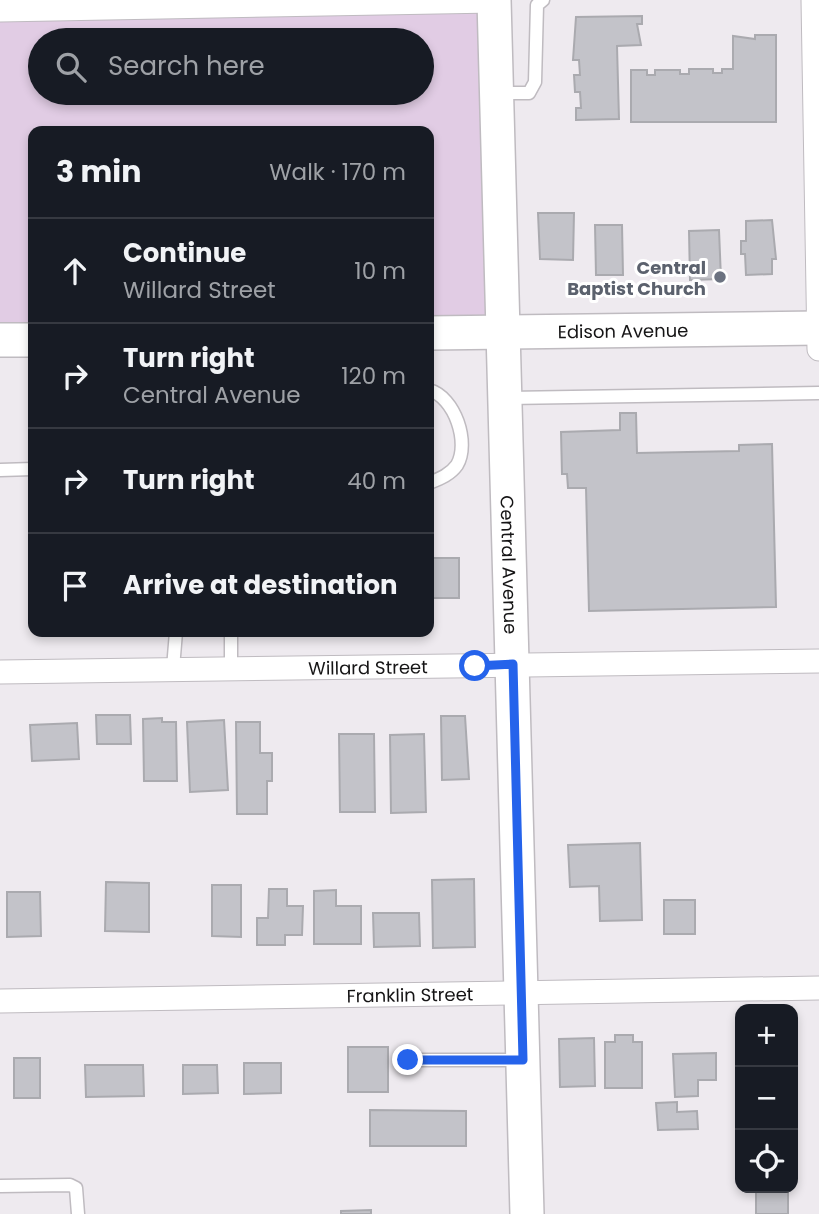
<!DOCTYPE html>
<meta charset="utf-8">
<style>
:root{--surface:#171b24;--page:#20242c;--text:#f1f3f6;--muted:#9ea1a6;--line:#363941}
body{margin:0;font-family:Poppins,sans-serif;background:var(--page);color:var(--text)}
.controls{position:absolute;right:21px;bottom:21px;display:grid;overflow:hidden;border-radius:14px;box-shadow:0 4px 10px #0003}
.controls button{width:63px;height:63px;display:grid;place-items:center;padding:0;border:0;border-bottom:2px solid var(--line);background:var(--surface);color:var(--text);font:35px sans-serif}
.stop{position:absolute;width:21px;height:21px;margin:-16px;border:5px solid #2563eb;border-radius:50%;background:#fff}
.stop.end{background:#2563eb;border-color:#fff;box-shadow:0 2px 7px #0008}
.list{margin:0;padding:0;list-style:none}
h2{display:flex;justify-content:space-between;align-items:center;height:91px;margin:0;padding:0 28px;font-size:30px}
h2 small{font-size:23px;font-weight:400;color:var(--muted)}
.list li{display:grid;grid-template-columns:46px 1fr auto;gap:21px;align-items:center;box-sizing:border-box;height:105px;padding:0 28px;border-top:2px solid var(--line)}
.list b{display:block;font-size:26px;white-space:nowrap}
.list p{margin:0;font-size:23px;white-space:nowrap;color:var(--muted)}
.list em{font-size:23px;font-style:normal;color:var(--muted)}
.icon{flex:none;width:38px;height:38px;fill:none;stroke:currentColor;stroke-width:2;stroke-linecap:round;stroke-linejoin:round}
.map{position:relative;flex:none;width:819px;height:1214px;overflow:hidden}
.search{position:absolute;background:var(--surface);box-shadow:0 4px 10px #0003;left:28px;top:28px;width:406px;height:77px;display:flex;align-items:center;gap:18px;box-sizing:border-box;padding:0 24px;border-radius:38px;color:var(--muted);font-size:26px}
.panel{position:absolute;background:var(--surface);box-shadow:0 4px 10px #0003;left:28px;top:126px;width:406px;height:511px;border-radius:14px}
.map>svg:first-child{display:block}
</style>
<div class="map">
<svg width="819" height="1214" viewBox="0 0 819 1214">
<rect width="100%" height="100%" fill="#eeeaef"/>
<!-- green -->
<path fill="#e1cce4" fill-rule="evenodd" d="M487,5L499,328L429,329V131H33V335L0,336V15ZM40,40H422V93H40Z"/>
<!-- building -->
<g fill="#c3c3c9" stroke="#aaaaaf" stroke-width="2">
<path d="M642,16V24H637L641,45L617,46L619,119L576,120V108H581L580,92H575L574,75H580L579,60H573L576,17Z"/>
<path d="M755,35H776V122H631V70H647V75H655V70H680V74H689V69H713V73H722V69H733V36L755,39Z"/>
<path d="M538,213H574L573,260L540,259Z"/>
<path d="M772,220L776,259H772V274L746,275L745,254H741V241H746V221Z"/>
<path d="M595,225H622L623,275H596Z"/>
<path d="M719,230L721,279L690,280L689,231Z"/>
<path d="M620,413H636L637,453L739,451V445L772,444L776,607L589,611L586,488H568L567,474H562L561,432L620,430Z"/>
<path d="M432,558H459V598H433Z"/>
<path d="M96,715H130L131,744H97Z"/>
<path d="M441,716H465L469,779L442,780Z"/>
<path d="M162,718V722H176L177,781H144L143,719Z"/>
<path d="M224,720L228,790L190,792L187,722Z"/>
<path d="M236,722H260V753H272V781H267V814H237Z"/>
<path d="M77,723L79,759L32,761L30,725Z"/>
<path d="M339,734H374L375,812H340Z"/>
<path d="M424,734L426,812L391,813L390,735Z"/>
<path d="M640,843L642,920L600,921L599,886L570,887L568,845Z"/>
<path d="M474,879L475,947L433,948L432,880Z"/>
<path d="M106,882L149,883V932L105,931Z"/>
<path d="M212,885H241V937L212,936Z"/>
<path d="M269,889H287V906H303L302,935H285V945H257V918H268Z"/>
<path d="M336,890V906H361V944H314V891Z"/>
<path d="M7,892H40L41,936L7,937Z"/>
<rect x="664" y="900" width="31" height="34"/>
<path d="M373,913H419L420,946L374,947Z"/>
<path d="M615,1035H633V1042H642V1088H605V1042H615Z"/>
<path d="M594,1038L595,1086L560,1087L559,1039Z"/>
<rect x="348" y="1047" width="40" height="45"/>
<path d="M716,1053V1080H698V1096L675,1097L673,1054Z"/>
<rect x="14" y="1058" width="26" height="40"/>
<path d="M244,1063H281V1093L244,1094Z"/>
<path d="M85,1065H143L144,1096L86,1097Z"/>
<path d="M183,1065H217L218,1093L183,1094Z"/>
<path d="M677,1102V1112L697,1111L698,1129L658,1130L656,1103Z"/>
<path d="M370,1110L466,1111V1146H370Z"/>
<rect x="756" y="1188" width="32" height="26"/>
<path d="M371,1210V1214H341V1211Z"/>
</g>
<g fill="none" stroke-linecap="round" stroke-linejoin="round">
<!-- lane casing -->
<g stroke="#bfbbc0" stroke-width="15">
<g id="lane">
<path d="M497,93H529L535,82L537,5L543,0"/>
<path d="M429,390C455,397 470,443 457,465C450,475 439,479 429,483"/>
<path d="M506,398L819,393"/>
<path d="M0,470L33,469"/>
<path d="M231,632V668"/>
<path d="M173,668L176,632"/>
<path d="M408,1060H523"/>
<path d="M0,1186L70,1185L76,1188L78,1214"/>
</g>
</g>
<!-- street casing -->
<g stroke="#bfbbc0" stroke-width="25">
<g id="street">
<path d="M813,0L819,349"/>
<path d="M0,10L494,1"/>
<path id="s1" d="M0,672L819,661"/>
<path id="s2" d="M0,1001L819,988"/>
</g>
</g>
<!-- secondary casing -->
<g stroke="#bfbbc0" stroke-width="36">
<g id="secondary">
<path id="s3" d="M494,0L527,1214"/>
<path id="s4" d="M429,333L819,328"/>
<path d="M0,340H33"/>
</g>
</g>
<!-- lane -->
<use href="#lane" stroke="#fff" stroke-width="12"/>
<!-- street -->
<use href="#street" stroke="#fff" stroke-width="23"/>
<!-- secondary -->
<use href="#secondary" stroke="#fff" stroke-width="33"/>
</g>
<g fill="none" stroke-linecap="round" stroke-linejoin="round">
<!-- route -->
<path stroke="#2563eb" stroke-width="9" d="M408,1060H523L513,664L475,666"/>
</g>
<!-- markers -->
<circle fill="#6b7280" stroke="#fff" stroke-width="2.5" cx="720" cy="277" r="7"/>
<g text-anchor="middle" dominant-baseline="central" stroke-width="6" stroke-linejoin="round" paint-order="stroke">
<!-- worship labels -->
<g font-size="18" font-weight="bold" fill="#5b616d" stroke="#fff" text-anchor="end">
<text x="706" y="267">Central<tspan x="706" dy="21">Baptist Church</tspan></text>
</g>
<!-- street labels -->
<g font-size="18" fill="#151415" stroke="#fff">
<text stroke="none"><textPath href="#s4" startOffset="194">Edison Avenue</textPath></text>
<text stroke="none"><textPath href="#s3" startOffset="565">Central Avenue</textPath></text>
<text stroke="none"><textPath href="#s1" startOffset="368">Willard Street</textPath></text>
<text stroke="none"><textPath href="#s2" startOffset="410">Franklin Street</textPath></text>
</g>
</g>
</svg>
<div class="controls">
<button>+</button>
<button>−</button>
<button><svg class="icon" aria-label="locate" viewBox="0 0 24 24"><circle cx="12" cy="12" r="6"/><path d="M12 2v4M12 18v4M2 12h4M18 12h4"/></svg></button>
</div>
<div class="stop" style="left:475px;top:666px"></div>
<div class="stop end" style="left:408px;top:1060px"></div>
<div class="search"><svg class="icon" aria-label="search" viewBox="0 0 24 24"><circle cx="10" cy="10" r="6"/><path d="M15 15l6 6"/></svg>Search here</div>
<section class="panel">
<h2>3 min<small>Walk · 170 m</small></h2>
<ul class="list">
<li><svg class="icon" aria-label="ahead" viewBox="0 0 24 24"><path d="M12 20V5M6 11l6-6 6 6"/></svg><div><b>Continue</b><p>Willard Street</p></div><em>10 m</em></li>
<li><svg class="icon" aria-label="right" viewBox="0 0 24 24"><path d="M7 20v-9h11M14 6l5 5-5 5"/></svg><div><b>Turn right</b><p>Central Avenue</p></div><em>120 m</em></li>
<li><svg class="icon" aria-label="right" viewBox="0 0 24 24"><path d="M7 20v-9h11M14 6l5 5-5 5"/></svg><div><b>Turn right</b></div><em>40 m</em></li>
<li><svg class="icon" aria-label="arrive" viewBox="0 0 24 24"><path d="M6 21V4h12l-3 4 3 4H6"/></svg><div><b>Arrive at destination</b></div></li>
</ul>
</section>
</div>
